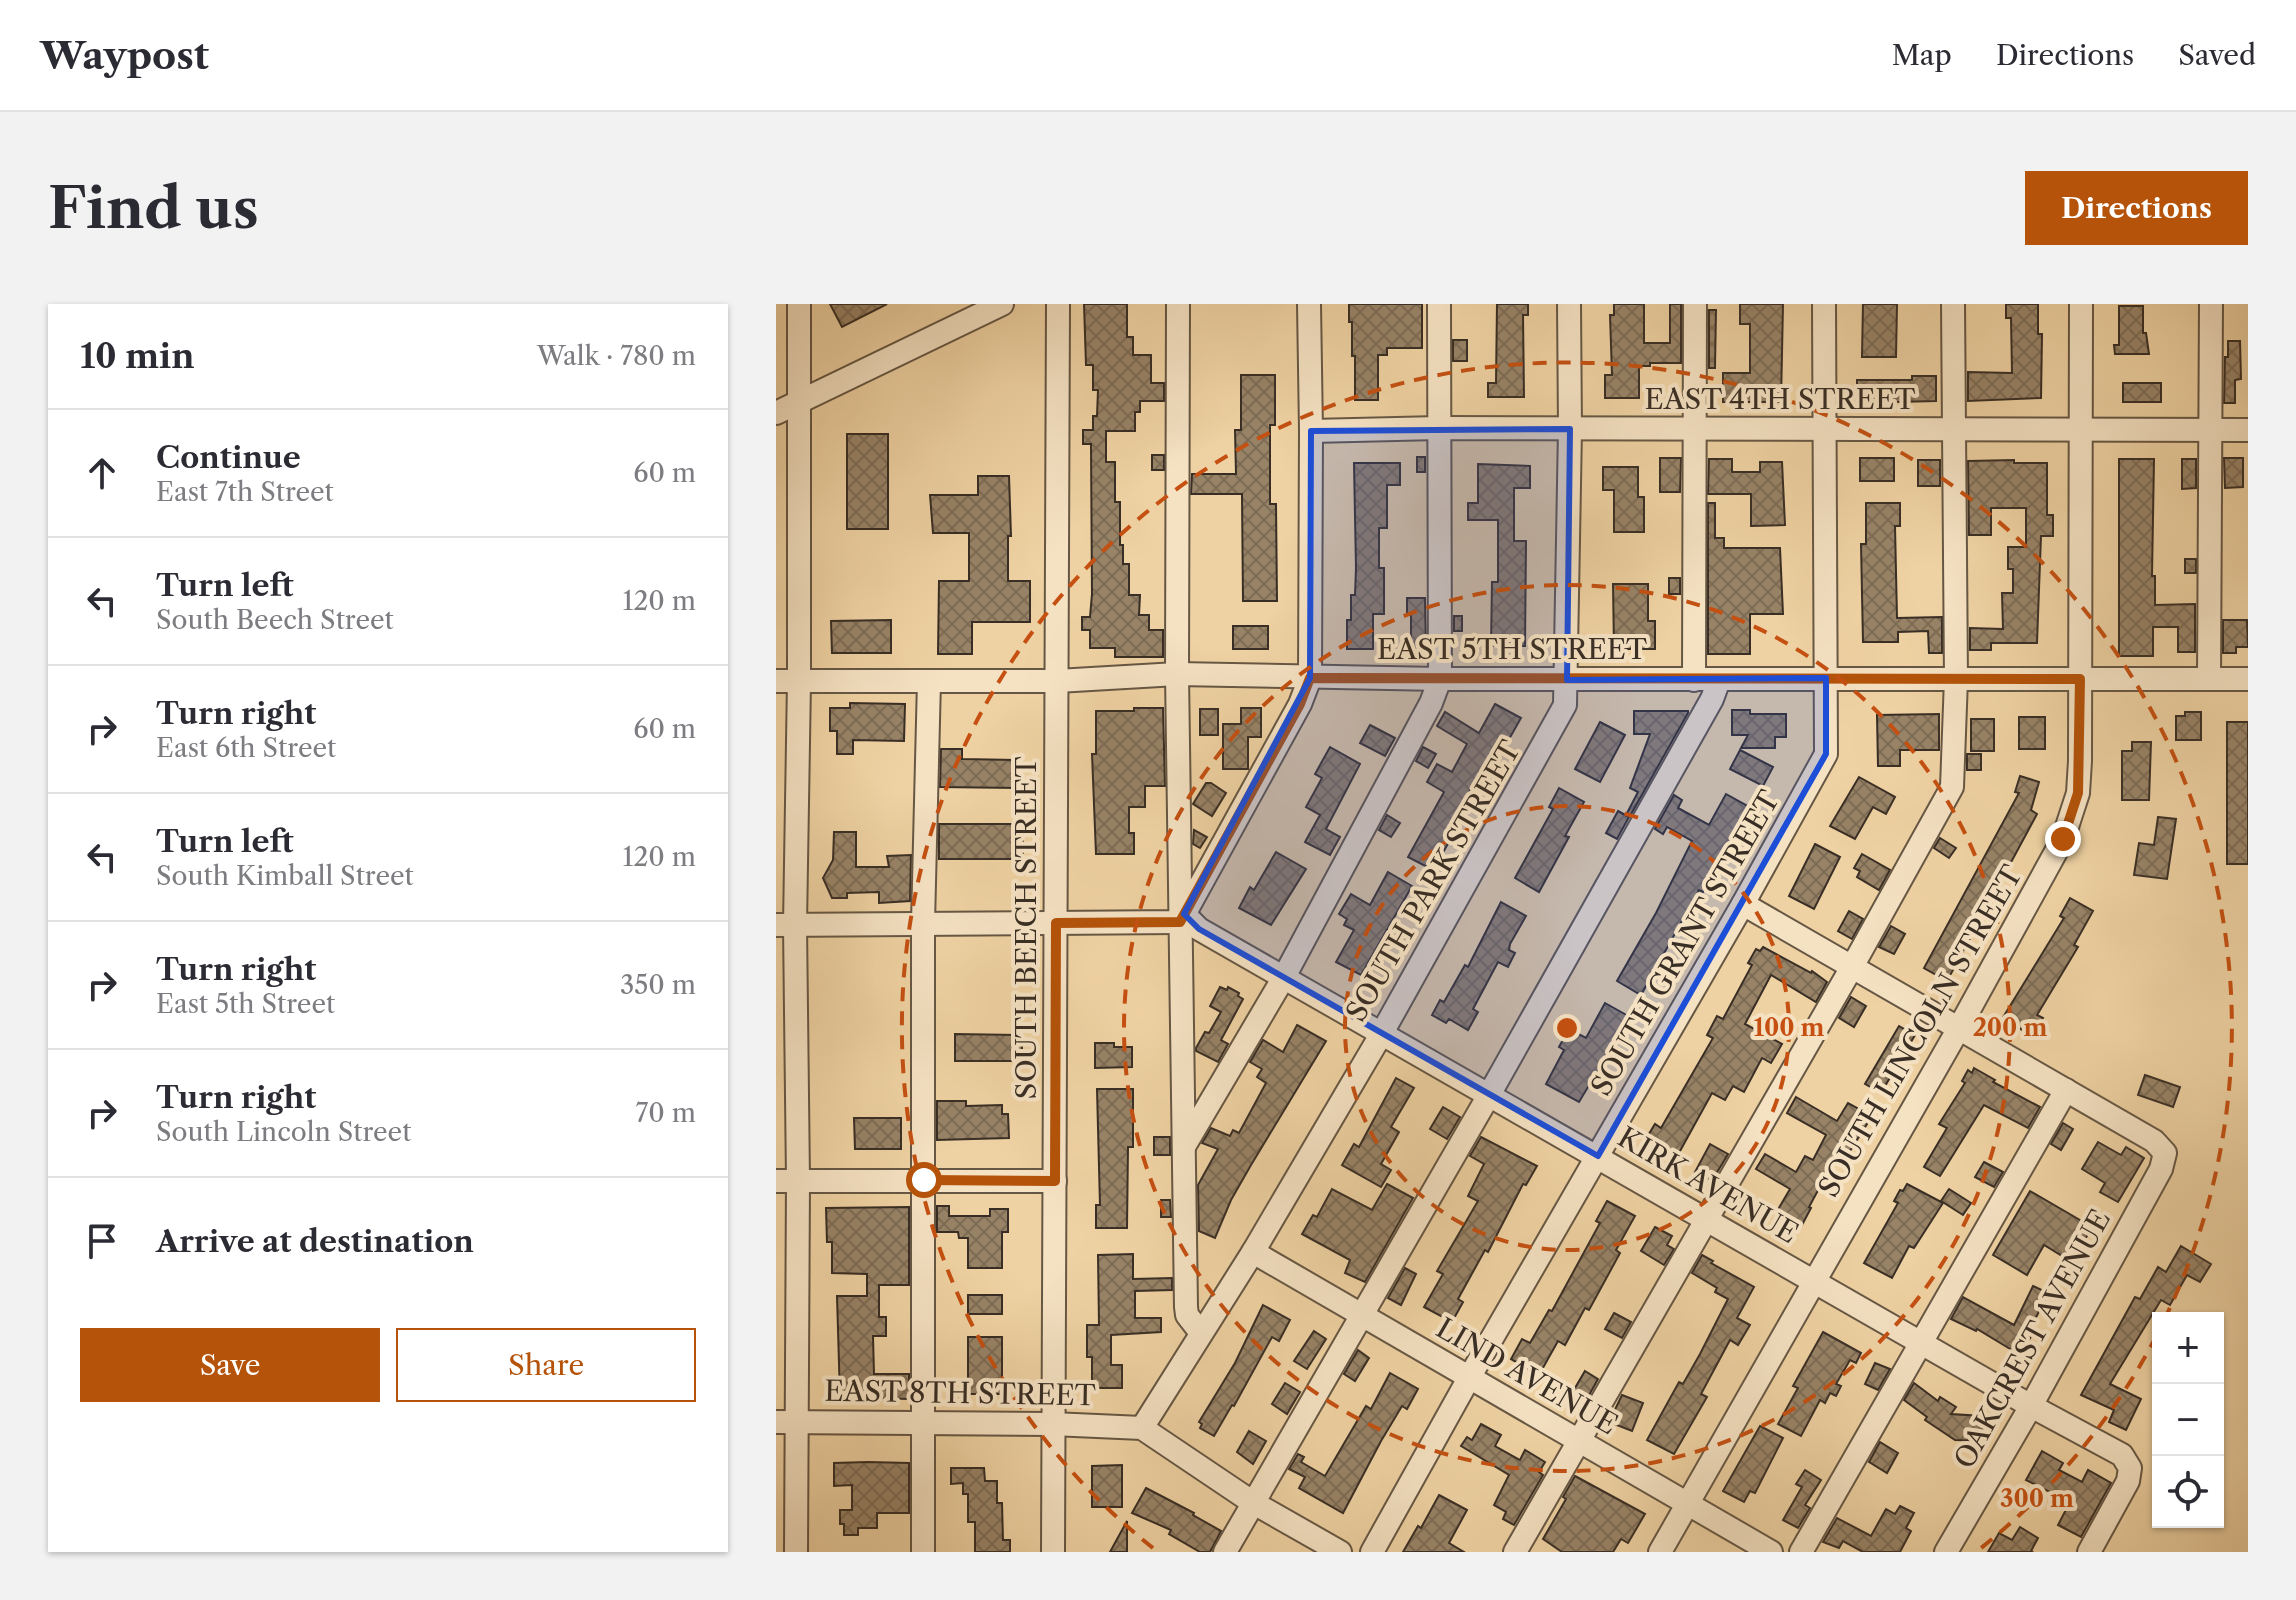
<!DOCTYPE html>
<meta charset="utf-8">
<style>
:root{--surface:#fff;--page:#f2f2f3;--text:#2b2b33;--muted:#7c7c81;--line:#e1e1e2;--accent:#b45309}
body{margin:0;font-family:"Libre Caslon Text",serif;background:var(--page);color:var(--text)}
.controls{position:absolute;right:24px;bottom:24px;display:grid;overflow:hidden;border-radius:0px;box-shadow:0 2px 6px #0004}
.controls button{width:72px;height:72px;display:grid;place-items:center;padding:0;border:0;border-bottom:2px solid var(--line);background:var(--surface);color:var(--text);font:40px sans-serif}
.stop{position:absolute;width:24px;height:24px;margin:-18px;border:6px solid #b45309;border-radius:50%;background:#fff}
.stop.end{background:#b45309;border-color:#fff;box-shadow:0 2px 8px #0008}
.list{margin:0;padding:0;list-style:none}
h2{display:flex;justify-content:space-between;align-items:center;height:104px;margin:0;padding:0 32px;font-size:34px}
h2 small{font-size:26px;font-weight:400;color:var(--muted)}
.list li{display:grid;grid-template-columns:52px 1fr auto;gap:24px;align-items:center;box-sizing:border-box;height:128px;padding:0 32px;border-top:2px solid var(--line)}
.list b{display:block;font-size:30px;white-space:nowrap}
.list p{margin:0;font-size:26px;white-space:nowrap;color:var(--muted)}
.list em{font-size:26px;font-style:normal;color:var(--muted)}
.actions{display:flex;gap:16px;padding:24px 32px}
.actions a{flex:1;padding:18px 0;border:2px solid var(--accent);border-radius:0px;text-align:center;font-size:28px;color:var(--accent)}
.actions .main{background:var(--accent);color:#fff}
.icon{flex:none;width:44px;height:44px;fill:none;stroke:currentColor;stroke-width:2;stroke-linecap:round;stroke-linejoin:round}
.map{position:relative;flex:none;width:1472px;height:1248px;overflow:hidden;border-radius:0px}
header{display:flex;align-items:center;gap:48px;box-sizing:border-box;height:112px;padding:0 40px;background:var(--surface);border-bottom:2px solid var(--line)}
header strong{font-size:38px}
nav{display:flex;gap:44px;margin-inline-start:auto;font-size:28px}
.intro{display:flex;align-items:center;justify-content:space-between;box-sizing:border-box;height:192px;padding:0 48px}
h1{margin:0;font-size:56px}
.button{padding:20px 36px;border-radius:0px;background:var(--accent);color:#fff;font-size:28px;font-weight:700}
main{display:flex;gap:48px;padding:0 48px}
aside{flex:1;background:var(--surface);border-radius:0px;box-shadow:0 2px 6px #0004}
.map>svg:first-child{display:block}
</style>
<header>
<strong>Waypost</strong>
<nav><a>Map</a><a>Directions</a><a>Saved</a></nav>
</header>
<div class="intro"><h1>Find us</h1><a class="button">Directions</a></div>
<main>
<aside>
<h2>10 min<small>Walk · 780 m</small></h2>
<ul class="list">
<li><svg class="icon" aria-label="ahead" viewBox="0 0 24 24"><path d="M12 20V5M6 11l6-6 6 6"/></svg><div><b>Continue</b><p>East 7th Street</p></div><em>60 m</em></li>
<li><svg class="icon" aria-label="left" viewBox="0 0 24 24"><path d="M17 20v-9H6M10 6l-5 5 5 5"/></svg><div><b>Turn left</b><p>South Beech Street</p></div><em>120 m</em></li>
<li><svg class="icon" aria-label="right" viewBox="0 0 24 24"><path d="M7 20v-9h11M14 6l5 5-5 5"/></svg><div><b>Turn right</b><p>East 6th Street</p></div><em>60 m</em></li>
<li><svg class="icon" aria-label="left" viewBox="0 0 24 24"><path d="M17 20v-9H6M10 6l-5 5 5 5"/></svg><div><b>Turn left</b><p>South Kimball Street</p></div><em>120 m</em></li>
<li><svg class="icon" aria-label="right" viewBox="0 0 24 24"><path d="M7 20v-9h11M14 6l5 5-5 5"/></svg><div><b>Turn right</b><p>East 5th Street</p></div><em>350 m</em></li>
<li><svg class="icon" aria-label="right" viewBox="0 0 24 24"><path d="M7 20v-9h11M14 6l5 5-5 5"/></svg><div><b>Turn right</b><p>South Lincoln Street</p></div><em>70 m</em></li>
<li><svg class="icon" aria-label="arrive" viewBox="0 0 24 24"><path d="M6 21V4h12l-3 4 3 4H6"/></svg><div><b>Arrive at destination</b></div></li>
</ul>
<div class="actions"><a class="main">Save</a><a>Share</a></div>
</aside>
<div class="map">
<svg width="1472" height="1248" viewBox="0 0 1472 1248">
<defs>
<pattern id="building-cross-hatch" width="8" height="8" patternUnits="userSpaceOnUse" patternTransform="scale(2)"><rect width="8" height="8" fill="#988367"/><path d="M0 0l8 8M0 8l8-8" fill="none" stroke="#7d6c55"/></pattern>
</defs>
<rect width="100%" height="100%" fill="#efd2a3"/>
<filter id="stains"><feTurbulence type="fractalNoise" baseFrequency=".0025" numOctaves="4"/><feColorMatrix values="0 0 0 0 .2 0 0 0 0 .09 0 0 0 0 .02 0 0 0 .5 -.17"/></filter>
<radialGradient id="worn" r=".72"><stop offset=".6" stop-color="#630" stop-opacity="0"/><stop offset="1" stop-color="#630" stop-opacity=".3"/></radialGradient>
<!-- building -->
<g fill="url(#building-cross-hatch)" stroke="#392e25" stroke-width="2">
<path d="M54,0H111L66,23Z"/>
<path d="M308,0H351V33H357V51H375V79H388V97H364V108H359V127H330V158H339V198H344V241H347V260H353V291H364L363,311H373V326H387V353H339V344H314V326H306V313H314L316,290L315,140H307V126H317V112H321L322,86H317V61H310Z"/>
<path d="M573,0H646V44H611V51H602V96H579V52H576V18H573Z"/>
<path d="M721,0H752V11H747L748,93H712V79H720Z"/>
<path d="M838,0H868V39H894V0H905V59H874V62H863V94H829V71H836L834,11H838Z"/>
<path d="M964,0H1007L1005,98H947V69H974V20H964Z"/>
<path d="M1087,0H1121L1120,53H1086Z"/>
<path d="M1230,0H1262V30H1266L1265,94L1192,97V68L1236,69L1235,14H1230Z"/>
<path d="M1343,2H1367V29H1370L1373,50H1339L1338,41H1343Z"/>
<path d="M933,6H940L939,64H933Z"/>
<rect x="677" y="36" width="14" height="21"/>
<path d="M1452,37H1464L1465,75L1459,76V99H1448L1449,53H1452Z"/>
<path d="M465,71H499V121H494V200H500L501,297H467L466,190H415L416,170H460L459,126H465Z"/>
<path d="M1136,72H1160V97L1081,99V76H1136Z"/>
<rect x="1347" y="79" width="38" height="19"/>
<rect x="71" y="130" width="41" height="95"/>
<rect x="376" y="151" width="12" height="15"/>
<rect x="641" y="153" width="8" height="15"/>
<path d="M884,154H905L904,188H884Z"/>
<rect x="1084" y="154" width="34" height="23"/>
<path d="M1448,154H1467V183L1449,184Z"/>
<path d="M933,155H956V168H984V158H1006L1009,221L975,222V190H932Z"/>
<path d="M1343,155H1378L1376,272H1379V301L1419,300V348H1402V323H1377V352H1343Z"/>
<path d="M1406,155H1420V184L1406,185Z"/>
<rect x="1142" y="156" width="22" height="26"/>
<path d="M1238,156V159H1271V211H1277V232H1265L1261,339H1215V346H1194V324L1227,325L1226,289H1237V265H1232V243H1250V204H1215V231H1193L1192,157Z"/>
<path d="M578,159H624V181H611V224H603V264H608V310H597V345H571V316H575V291H579L580,264Z"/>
<path d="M702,160L754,162V184H738V237H750L749,342H715L716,278H722V216H692V199H702Z"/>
<path d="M827,163H862V193H868V228H838V186H827Z"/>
<path d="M202,172H233L235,232H232V277H254V318H196V350H162L163,277H193V229H157L154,191H202Z"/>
<path d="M932,199H939V234H948V244H1004L1007,310H974V350H932Z"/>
<path d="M1090,199H1124V222H1119L1121,314L1166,313V349H1153L1152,327L1122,328V338H1087L1085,240H1090Z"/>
<rect x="1409" y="255" width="11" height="14"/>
<rect x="893" y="274" width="11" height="16"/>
<path d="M837,280H872V317H879V345H838Z"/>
<path d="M631,294H649L650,347H635V310H631Z"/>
<rect x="678" y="312" width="8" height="15"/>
<path d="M115,316V349H56L55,317Z"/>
<path d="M1447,316H1471L1472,343H1460V349H1447Z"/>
<rect x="457" y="322" width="35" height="23"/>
<path d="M74,399L129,400L128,437L77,436V450H61V427H54V404H74Z"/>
<path d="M719,400L745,414L732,437L723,433L679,514L685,517L657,566L632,553L668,488L651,478L661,460L676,468L691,440L661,422L669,408L703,429Z"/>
<path d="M358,404H387L389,482H369V503H353V529H358V550H320L316,450H320V407H358Z"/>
<path d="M465,404H485V433H472V465H447V420H465Z"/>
<rect x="424" y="405" width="18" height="26"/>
<path d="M956,406H974V410H1010V433H999V444H965L972,431H956Z"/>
<path d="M858,407H912V409L854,512L851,509L862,488L854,484L874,430H858Z"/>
<path d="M1409,408H1425V436H1400V412H1409Z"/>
<path d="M1163,410V446H1124V462H1102L1101,411Z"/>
<rect x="1243" y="413" width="26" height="32"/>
<rect x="1195" y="415" width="23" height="32"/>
<path d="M824,418L849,431L824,478L799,465Z"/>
<rect x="1451" y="418" width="21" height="142"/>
<path d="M594,421L619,434L609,452L584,439Z"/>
<path d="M1356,438H1375L1373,496H1346V447H1356Z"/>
<path d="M554,443L584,460L550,525L564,533L554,551L529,538L544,511L530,503L546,474L539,470Z"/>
<path d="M647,443L660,450L652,464L640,457Z"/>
<path d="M165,445H186V455L240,456V484L164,483Z"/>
<path d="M964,446L997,463L987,482L954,465Z"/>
<rect x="1191" y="450" width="14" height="16"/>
<path d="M1244,472L1263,478L1255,506L1261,510L1171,677L1148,664L1243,489L1239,488Z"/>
<path d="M1083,473L1119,493L1110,510L1097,503L1079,535L1054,522Z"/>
<path d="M430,479H435L450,489L436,512L417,500Z"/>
<path d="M783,484L808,498L789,532L793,533L763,588L739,574L777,505L773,503Z"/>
<path d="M950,490L975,504L927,588L923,586L865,691L841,677L880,609L916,537L891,523L887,530L879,525L898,491L906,496L902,504L933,521Z"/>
<path d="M842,507L853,513L841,535L830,529Z"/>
<path d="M611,511L624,519L615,533L603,526Z"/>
<path d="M1382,513L1400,515L1391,575L1358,571L1363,539L1378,541Z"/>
<rect x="163" y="520" width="84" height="35"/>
<path d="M418,526L431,533L424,544L417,540Z"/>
<path d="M58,528H80V563H113L111,552L135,551L134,597L103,599V588L71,589V594H56L47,574L57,556Z"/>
<path d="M1164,534L1180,544L1173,554L1158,544Z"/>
<path d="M1039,540L1064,553L1038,605L1013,592Z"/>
<path d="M500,548L530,565L495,621L463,604L474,583L478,586Z"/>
<path d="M1086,550L1114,566L1103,586L1081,573L1084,567L1078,564Z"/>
<path d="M612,568L636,582L585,671L560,658L578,626L568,621L571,615L563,610L575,590L594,601Z"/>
<path d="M1294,594L1317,607L1298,641L1302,643L1261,711L1267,714L1257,732L1226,715L1288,614L1284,612Z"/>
<path d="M725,598L750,612L734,640L733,646L739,649L732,663L722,658L697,705L702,708L692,726L673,715L670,719L656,711L664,696L668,698L689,661L692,663Z"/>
<path d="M1073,607L1087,615L1076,635L1062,627Z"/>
<path d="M1115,622L1129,630L1118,650L1103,643Z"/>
<path d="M987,643L1035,669L1036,667L1051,678L1040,698L995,671L969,720L1006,740L995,759L986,754L968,788L957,782L949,796L936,789L899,856L868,838L879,820L885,824L937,734L931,731L941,712L947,715L976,661L972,659L980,645L984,647Z"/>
<path d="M444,683L451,686L452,683L463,689L462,692L467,695L445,736L452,740L442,758L420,747V744L429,728L433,729L445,708L434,702Z"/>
<path d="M1075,693L1090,702L1078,723L1063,714Z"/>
<path d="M829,699L854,713L803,798L770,780L788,746L783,743L793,725L810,734Z"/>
<path d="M521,721L550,737L475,861L455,896L439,934L423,927L422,881L442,845L426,839L435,824L454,832L457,826L463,829L490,779L481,773L486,765L474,758L487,736L507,748Z"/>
<path d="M1123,722L1139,731L1105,789L1089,780Z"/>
<path d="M179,730L246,731V757H179Z"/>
<path d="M319,739H338V743H356V763L319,764Z"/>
<path d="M1198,764L1219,776L1217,778L1264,803L1252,824L1208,801L1164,872L1148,863L1171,824L1163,820L1189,779L1186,777L1192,766L1196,769Z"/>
<path d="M1369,771L1404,783L1397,803L1362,791Z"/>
<path d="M620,774L638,784L615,823L623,828L605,860L615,866L605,883L566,861L578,840L583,843Z"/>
<path d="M321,785H357V843H352L351,924H320V901H324Z"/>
<path d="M1020,793L1061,817L1072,799L1096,812L1069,855L1061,851L1033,903L1035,904L1025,923L1000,909L1014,885L980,865L989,850L1020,868L1029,852L1037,856L1050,831L1011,809Z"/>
<path d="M161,797H190V802L226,801V810H232L233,834L161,836Z"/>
<path d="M667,803L684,813L671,835L654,825Z"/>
<path d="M78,814H125V845H79Z"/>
<path d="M1287,819L1297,825L1285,846L1275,840Z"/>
<rect x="378" y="833" width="16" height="18"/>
<path d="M705,833L761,862L750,881L747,880L712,948L709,946L682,995L687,998L676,1018L648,1003L667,970L661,967L702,897L692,892L708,860L694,852Z"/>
<path d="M1322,838L1345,851L1350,843L1368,854L1342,898L1324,888L1329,879L1306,865Z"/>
<path d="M934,840L952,850L936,877L919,868Z"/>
<path d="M1208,858L1227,868L1218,883L1199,873Z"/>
<path d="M611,880L637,894L589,978L569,969L574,956L526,930L537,911L541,913L556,885L596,906Z"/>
<path d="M1131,880L1167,899L1138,944L1133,942L1116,974L1088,959L1122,899L1118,897L1124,886L1127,887Z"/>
<path d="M1173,885L1195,899L1187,911L1165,897Z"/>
<path d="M1254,887L1316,923L1296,958L1268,941L1251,971L1217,951Z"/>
<path d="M385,896H394L395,913H385Z"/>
<path d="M831,897L859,912L840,946L844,949L813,1006L809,1004L789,1041L782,1037L763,1071L735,1055L746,1035L754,1039L773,1006L776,1007L824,919L820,917Z"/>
<path d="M161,902H173V912H214V905H232V928H226V964H192V934H183L182,928H161Z"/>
<path d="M133,903V981H103V1013H110V1032H97L98,1070H133V1095L64,1093L61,992H91V970L56,969V938H51L50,904Z"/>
<path d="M879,923L896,932L891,941L898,945L888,961L865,947Z"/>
<path d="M1405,942L1435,960L1424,978L1411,971L1394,1001L1385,996L1334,1080L1365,1095L1350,1126L1333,1118L1338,1106L1305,1091L1359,993L1364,995L1382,963L1390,968Z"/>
<path d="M357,950V975L396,974V986L359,987V1014H385V1028L335,1031V1061H346V1084H316V1053H311V1021H323L322,951Z"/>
<path d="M926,951L937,957L935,959L978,983L961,1014L974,1021L962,1041L954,1036L925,1090L931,1093L898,1150L871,1136L903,1078L907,1080L924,1050L952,995L939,988L941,984L916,969Z"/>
<path d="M629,964L640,970L625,1001L612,994Z"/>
<path d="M1257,982L1272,989L1252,1030L1256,1031L1244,1051L1201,1025L1200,1027L1175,1015L1187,993L1238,1021Z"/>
<rect x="192" y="991" width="34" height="19"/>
<path d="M487,1001L514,1016L503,1037L496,1033L458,1102L456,1101L438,1132L424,1124L426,1120L423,1118L459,1059Z"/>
<path d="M838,1009L855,1018L846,1034L829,1025Z"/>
<path d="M538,1027L550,1035L531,1065L518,1057Z"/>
<path d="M1047,1028L1085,1049L1080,1059L1074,1056L1060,1080L1065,1082L1060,1092L1054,1089L1049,1099L1044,1096L1025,1132L1002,1120L1022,1084L1017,1082Z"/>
<rect x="192" y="1033" width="34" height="57"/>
<path d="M582,1046L593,1054L579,1077L568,1070Z"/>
<path d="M1099,1059L1114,1065L1102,1086L1089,1080Z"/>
<path d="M809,1067L822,1075L806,1104L792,1096Z"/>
<path d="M614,1069L642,1085L631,1105L626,1102L605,1137L567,1209L523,1184L529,1173L513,1165L522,1150L528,1153L525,1158L549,1172L590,1102L595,1105Z"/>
<path d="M509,1079L524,1088L511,1110L496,1100Z"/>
<path d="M1138,1079L1162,1097L1164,1093L1180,1103L1175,1110L1207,1112L1206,1137L1179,1136L1149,1116L1151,1113L1128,1096Z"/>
<path d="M846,1091L867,1099L856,1127L833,1118Z"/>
<path d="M705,1120L725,1131L719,1142L744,1156L749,1146L769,1158L763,1168L767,1171L738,1221L727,1215L730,1208L718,1201L733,1171L685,1142L691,1133L696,1136Z"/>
<path d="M984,1122L1007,1134L979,1189L974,1187L968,1198L947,1187Z"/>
<path d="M473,1127L490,1137L477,1160L461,1148Z"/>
<path d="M1104,1138L1122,1149L1111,1169L1093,1158Z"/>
<path d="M1266,1147L1287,1159L1283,1166L1306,1178L1312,1166L1335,1179L1305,1233L1282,1221L1294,1198L1250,1176Z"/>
<path d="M92,1158L133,1159V1209H101V1224H82V1231H68V1220H64V1206H76V1181L58,1182V1159Z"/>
<path d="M346,1161V1203H316V1162Z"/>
<path d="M175,1164H208L209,1177H221V1199H226L227,1236H234V1248H199V1218H192V1190H187V1179L175,1180Z"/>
<path d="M1029,1166L1045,1176L1029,1201L1034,1204L1022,1224L1007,1216L1026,1183L1020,1180Z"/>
<path d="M799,1172L869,1210L852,1239L845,1235L837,1248H786L767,1235L790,1195L787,1193Z"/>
<path d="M370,1184L418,1209L417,1211L445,1227L434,1248H424L393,1230L395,1226L356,1209Z"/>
<path d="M663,1191L691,1206L673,1239L688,1248H627L642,1222L645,1224Z"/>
<path d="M1124,1202L1138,1209L1130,1224L1135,1227L1124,1248H1087L1067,1237L1063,1244L1047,1238L1061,1214L1095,1232L1110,1205L1119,1210Z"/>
<path d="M351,1217V1248H334Z"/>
<path d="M1244,1223L1262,1234L1255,1247L1257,1248H1212L1223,1229L1236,1236Z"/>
</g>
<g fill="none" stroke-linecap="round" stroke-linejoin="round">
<!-- minor casing -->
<g stroke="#665744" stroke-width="26">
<g id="minor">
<path d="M402,0L401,370L410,1003L411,1011L425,1029"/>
<path d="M0,109L226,0"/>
<path d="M535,127L663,124L1472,126"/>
<path d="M1433,375L1435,0"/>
<path d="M918,376L919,0"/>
<path d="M0,377H281L401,370L664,375H1472"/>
<path d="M967,600L1378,837L1389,849L1385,865L1255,1102L1170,1248"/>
<path d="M408,610L423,625L1255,1102L1346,1151L1354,1164L1352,1177L1313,1248"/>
<path d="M0,621L404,618L524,400L534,374L535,127L533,0"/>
<path d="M409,841L508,673L655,399L664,375L663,0"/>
<path d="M0,877H279"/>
<path d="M477,948L995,1248"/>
<path d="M0,1118L276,1120L366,1124L476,1198L564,1248"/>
<path d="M366,1124L477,948L606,729L789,401L794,125L793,0"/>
<path d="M20,1248L22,877L19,621L23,377V0"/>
<path d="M147,1248V619L153,377"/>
<path d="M277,1248L282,0"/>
<path d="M449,1248L713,791L936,395L943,376"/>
<path d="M596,1248L693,1074L967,600L1050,450L1048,0"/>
<path d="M739,1248L1076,663L1176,483L1180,375L1177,0"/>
<path d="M884,1248L1183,724L1287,535L1302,489L1304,457L1305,0"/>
<path d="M1025,1248L1290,786"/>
</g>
</g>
<!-- minor -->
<use href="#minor" stroke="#f5e2c3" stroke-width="22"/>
</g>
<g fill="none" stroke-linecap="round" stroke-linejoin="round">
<!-- route -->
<path stroke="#b45309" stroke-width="10" d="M148,876L279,877L280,619L404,618L524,400L534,374L1304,375L1302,489L1287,535"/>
</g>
<!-- marked area -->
<path fill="#1d4ed8" fill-opacity="0.2" stroke="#1d4ed8" stroke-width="6" stroke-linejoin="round" d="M794,125L791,376L1050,374V450L822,852L423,625L408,610L534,374L535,127Z"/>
<!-- distance rings -->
<g fill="none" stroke="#c55011" stroke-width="4" stroke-dasharray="14 10">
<circle cx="791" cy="724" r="222"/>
<circle cx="791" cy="724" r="443"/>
<path d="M1381 1031A665 665 0 0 1 1205 1244M377 1244A665 665 0 1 1 1391 1010"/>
</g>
<g text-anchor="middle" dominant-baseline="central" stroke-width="8" stroke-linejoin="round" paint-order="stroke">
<!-- street labels -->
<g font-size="28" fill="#392e25" stroke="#f5e2c3">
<text x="1004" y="95">EAST 4TH STREET</text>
<text x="736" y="345">EAST 5TH STREET</text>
<text transform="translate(657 577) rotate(-60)">SOUTH PARK STREET</text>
<text transform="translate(250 624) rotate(-90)">SOUTH BEECH STREET</text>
<text transform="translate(909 639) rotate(-60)">SOUTH GRANT STREET</text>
<text transform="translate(1144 727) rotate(-60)">SOUTH LINCOLN STREET</text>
<text transform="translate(932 881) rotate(30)">KIRK AVENUE</text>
<text transform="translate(1256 1035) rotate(-61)">OAKCREST AVENUE</text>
<text transform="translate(751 1072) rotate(30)">LIND AVENUE</text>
<text transform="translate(184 1089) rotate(1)">EAST 8TH STREET</text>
</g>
</g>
<circle cx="791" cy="724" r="12" fill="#c55011" stroke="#f5e2c3" stroke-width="4"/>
<g font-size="24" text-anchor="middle" font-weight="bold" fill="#c55011" stroke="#f5e2c3" stroke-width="8" stroke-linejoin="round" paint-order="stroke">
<text x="1013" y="732">100 m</text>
<text x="1234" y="732">200 m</text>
<text x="1261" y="1203">300 m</text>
</g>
<rect width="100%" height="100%" filter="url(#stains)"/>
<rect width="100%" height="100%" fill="url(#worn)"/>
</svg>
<div class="controls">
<button>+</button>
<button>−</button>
<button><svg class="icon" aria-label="locate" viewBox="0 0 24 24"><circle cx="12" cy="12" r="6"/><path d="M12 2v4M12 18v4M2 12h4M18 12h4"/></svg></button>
</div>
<div class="stop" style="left:148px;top:876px"></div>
<div class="stop end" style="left:1287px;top:535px"></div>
</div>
</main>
